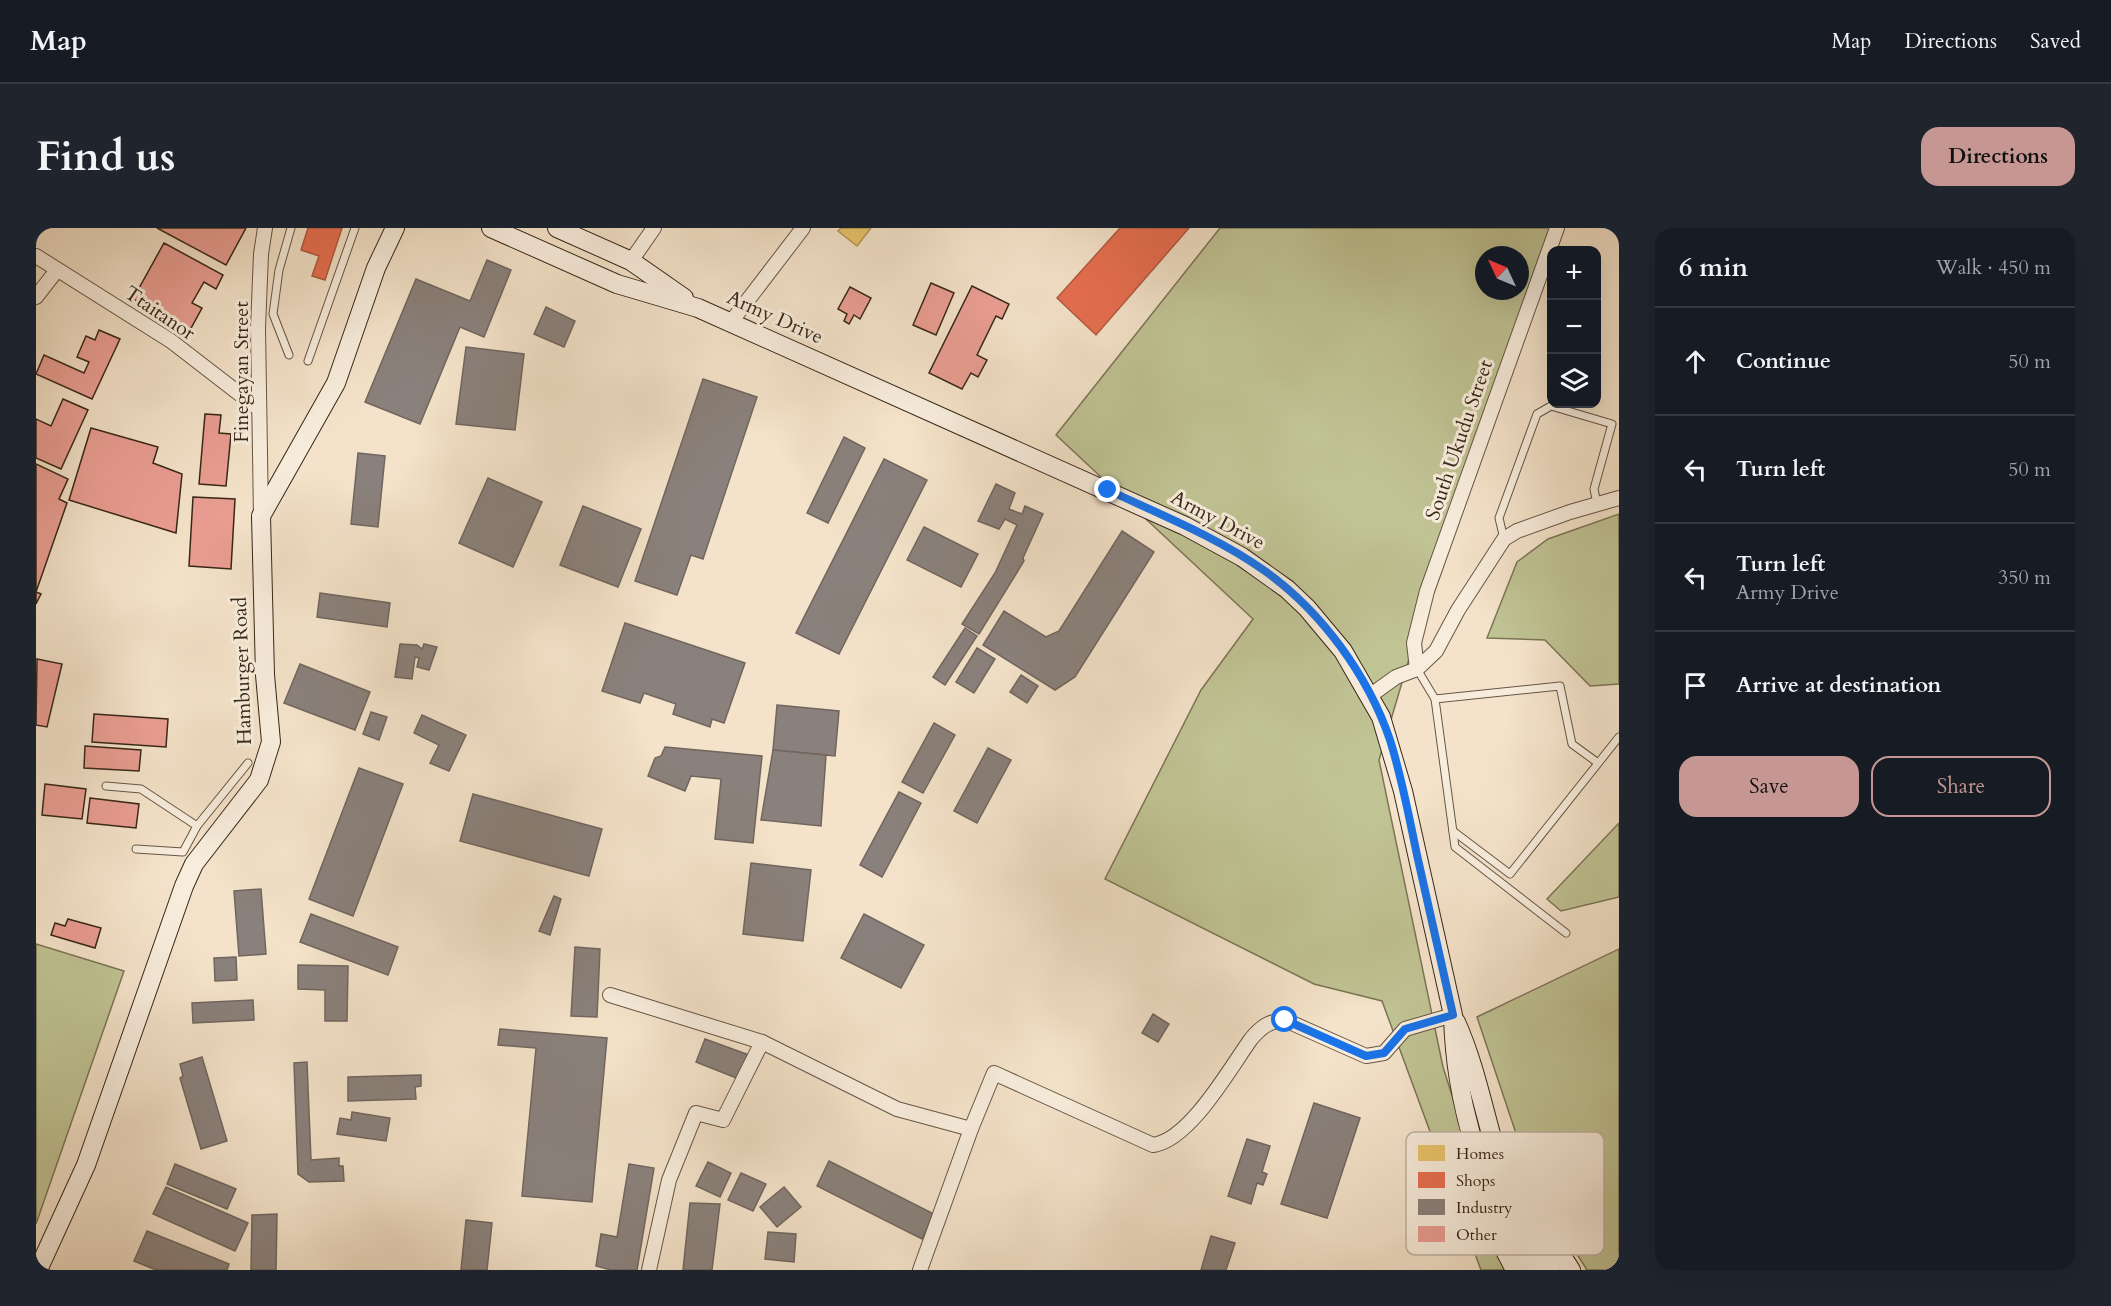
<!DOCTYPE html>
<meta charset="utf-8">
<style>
:root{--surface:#171b24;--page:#20242c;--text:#f1f3f6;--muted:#9ea1a6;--line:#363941;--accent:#c59692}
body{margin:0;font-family:Cardo,serif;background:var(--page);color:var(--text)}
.controls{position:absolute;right:18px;top:18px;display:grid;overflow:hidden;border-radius:12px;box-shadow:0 6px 24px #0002}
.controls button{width:54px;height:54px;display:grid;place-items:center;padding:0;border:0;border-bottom:2px solid var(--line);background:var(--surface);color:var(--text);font:30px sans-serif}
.compass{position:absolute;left:1439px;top:18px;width:54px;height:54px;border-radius:50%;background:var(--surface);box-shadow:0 6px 24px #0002;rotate:314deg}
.stop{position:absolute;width:18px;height:18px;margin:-14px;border:4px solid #1a73e8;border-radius:50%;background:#fff}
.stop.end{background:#1a73e8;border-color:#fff;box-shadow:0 2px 6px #0008}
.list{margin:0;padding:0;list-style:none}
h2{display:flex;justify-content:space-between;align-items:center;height:78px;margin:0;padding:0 24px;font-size:26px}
h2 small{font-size:20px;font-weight:400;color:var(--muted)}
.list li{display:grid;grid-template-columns:39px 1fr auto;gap:18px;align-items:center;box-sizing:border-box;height:108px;padding:0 24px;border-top:2px solid var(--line)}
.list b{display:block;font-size:22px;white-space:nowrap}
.list p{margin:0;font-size:20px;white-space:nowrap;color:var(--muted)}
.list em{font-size:20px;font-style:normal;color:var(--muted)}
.actions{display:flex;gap:12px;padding:18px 24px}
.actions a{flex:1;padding:14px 0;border:2px solid var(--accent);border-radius:18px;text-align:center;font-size:21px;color:var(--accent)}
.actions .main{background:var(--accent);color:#111}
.icon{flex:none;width:33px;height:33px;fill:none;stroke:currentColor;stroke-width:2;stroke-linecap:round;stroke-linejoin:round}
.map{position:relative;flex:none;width:1583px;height:1042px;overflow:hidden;border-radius:18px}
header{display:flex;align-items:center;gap:36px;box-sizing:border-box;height:84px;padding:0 30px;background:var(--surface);border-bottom:2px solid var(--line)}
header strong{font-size:28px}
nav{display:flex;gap:33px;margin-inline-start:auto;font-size:21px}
.intro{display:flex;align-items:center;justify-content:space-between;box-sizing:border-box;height:144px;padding:0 36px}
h1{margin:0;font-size:42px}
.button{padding:15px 27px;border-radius:18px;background:var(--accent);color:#111;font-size:21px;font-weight:700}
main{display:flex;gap:36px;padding:0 36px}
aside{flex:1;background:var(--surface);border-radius:18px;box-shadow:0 6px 24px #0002}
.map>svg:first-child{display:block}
</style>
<header>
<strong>Map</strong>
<nav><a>Map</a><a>Directions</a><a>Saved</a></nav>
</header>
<div class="intro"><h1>Find us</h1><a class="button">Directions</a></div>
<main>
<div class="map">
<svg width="1583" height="1042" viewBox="0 0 1583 1042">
<rect width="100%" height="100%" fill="#f4e3ca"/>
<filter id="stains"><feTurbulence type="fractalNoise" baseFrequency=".00333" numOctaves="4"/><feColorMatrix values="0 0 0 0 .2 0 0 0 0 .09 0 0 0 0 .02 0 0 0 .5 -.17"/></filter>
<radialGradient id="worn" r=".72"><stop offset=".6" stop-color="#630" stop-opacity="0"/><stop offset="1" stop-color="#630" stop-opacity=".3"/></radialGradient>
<!-- green -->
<g fill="#c0c394" stroke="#7c7556" stroke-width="1.5" fill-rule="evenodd">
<path d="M1184,0H1521L1408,313L1343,532L1407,839L1460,1006L1479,1042H1445L1346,773L1278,756L1069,651L1165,462L1217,391L1020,207ZM1448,27H1484V63H1448Z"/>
<path d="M1583,286V456L1554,458L1509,412L1451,410L1481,334L1512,311Z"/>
<path d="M1583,595V669L1525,683L1511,671Z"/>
<path d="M0,716L88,743L0,996Z"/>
<path d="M1583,721V1042H1551L1498,959L1441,789Z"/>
</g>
<!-- homes -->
<path fill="#e9c46a" stroke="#b49551" stroke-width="1.5" d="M805,0H835L821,18L802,3Z"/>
<!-- shops -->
<g fill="#e76f51" stroke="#b25940" stroke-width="1.5">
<path d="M272,0H306L289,52L276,48L283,28L265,22Z"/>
<path d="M1084,0H1153L1060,107L1021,70Z"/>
</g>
<!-- industry -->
<g fill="#8a817c" stroke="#71665e" stroke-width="1.5">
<path d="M451,32L475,42L448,109L424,99L384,196L329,174L380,51L434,73Z"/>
<path d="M510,79L539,93L528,119L498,106Z"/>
<path d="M430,119L488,126L479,202L420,196Z"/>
<path d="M667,151L721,169L667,331L655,327L641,367L599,353Z"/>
<path d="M808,209L829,220L792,295L771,285Z"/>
<path d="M322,225L349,228L342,299L315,296Z"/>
<path d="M848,231L891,252L803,426L760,405Z"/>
<path d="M452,250L506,274L477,339L423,315Z"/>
<path d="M960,256L979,265L973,281L986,286L989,278L1007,286L987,330L988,333L943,406L926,396L959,345L981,297L969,291L963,301L942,293Z"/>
<path d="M547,278L605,301L582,359L524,337Z"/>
<path d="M888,299L942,326L925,359L871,332Z"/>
<path d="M1086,303L1118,324L1039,449L1019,462L947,417L968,383L1010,409L1023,403Z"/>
<path d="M284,365L354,375L351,399L281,389Z"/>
<path d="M589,395L709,435L688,495L676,491L674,499L637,486L640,476L608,465L604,475L566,463Z"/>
<path d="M929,400L941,408L909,457L897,449Z"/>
<path d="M364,416L381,417L386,421L388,416L401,419L393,442L381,439L383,430L379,429L376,451L359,449Z"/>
<path d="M941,420L959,431L938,465L920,454Z"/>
<path d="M264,436L334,464L319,502L248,475Z"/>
<path d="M985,447L1002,458L991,475L974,464Z"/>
<path d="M741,477L803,483L799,528L737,522Z"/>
<path d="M335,484L351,489L343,512L327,506Z"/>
<path d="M386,487L430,507L413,543L394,535L403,517L378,505Z"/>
<path d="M898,495L919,507L887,565L866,554Z"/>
<path d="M629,519L726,528L717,615L679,611L685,551L655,548L649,563L612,548L619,530L625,528Z"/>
<path d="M952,520L975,532L941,595L918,583Z"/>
<path d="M737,522L790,527L785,598L725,592Z"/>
<path d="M323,540L367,556L317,688L273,671Z"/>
<path d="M863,564L885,575L846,649L824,637Z"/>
<path d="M437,566L566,601L553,648L424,613Z"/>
<path d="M715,635L775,642L767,713L707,706Z"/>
<path d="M225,661L230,726L203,728L198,663Z"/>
<path d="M518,668L525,671L514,707L503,703Z"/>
<path d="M275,686L362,719L352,747L264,714Z"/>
<path d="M828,686L888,717L865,760L805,730Z"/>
<path d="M539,719L564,721L561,789L535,788Z"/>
<path d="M200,729L201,752L179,753L178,730Z"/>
<path d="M262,737L312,738L311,793H289V762L262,761Z"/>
<path d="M217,772L218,792L157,795L156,775Z"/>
<path d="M1117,786L1133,796L1122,814L1106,805Z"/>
<path d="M464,801L571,810L556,974L486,968L500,820L462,817Z"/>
<path d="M669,811L713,827L703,851L660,834Z"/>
<path d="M166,829L191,913L165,921L144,850L147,848L144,836Z"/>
<path d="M271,834L275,932L303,930V938H307L308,953L273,954L262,946L258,835Z"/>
<path d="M385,847V858L379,859L380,871L312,873V849Z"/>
<path d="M1278,875L1324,890L1291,990L1245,976Z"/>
<path d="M316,884L354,890L350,913L301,906L304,890L315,892Z"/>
<path d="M1211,911L1234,918L1226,944L1231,946L1227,957L1221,955L1215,976L1192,968Z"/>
<path d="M793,933L898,986L886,1011L781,958Z"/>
<path d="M672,934L695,945L684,969L660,958Z"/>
<path d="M139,936L200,961L191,981L131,956Z"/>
<path d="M593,936L618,940L601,1042H575L560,1038L565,1006L581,1009Z"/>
<path d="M705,945L730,956L717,983L692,972Z"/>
<path d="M130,959L212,995L199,1023L117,986Z"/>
<path d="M748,959L765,979L741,999L724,979Z"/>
<path d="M654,975L684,976L676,1042H647Z"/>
<path d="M241,986L240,1042H215L216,987Z"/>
<path d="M430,992L456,995L451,1042H425Z"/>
<path d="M111,1003L193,1036L191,1042H120L98,1033Z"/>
<path d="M732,1004L760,1006L758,1034L729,1031Z"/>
<path d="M1175,1008L1199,1015L1190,1042H1165Z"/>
</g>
<!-- building -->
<g fill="#ea9e93" stroke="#372718" stroke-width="1.5">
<path d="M121,0H210L190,37Z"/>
<path d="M128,15L187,47L180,61L168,54L156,75L166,80L154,102L97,71Z"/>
<path d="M895,55L918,65L900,107L877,97Z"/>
<path d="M936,58L973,76L966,91L960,88L941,127L951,132L942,149L935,145L926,161L893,145Z"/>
<path d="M814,59L835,70L824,91L818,87L813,96L808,93L811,86L802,81Z"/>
<path d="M63,102L84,111L56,171L0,146L8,127L48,145L53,134L41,129L50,108L59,112Z"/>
<path d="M27,171L52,182L25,241L0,230V191L15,198Z"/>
<path d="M169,186L185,187L183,205L195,206L190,258L163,256Z"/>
<path d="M55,200L122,219L117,235L146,246L140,305L33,272Z"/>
<path d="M0,236L32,251L23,271L31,275L0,364L5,366L0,376Z"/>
<path d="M157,269L199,271L195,341L153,338Z"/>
<path d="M1,431L26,436L11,499L0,497Z"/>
<path d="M58,486L132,491L130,519L56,514Z"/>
<path d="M49,518L105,522L103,543L48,540Z"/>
<path d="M9,556L50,561L46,591L6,587Z"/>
<path d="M54,570L103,576L100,600L51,595Z"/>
<path d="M32,691L65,700L59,720L15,707L19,695L29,698Z"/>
</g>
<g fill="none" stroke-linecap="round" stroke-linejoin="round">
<!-- lane casing -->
<g stroke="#665644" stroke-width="9">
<g id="lane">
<path d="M253,127L237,86L243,42L255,0"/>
<path d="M272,133L319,0"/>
<path d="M1468,311L1463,290L1501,186L1515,178L1576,196L1558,261L1561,276"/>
<path d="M1381,441L1399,471L1419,619L1530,705"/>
<path d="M1399,471L1524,458L1536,516L1562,535"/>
<path d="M70,558L105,561L161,598L212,535"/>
<path d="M1417,603L1474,646L1583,509"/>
<path d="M100,621L147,624L161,598"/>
</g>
</g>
<!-- street casing -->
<g stroke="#665644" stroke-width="16">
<g id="street">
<path d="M0,28L135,113L223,181"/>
<path d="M595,33L618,0"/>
<path d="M0,69L21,42"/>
<path d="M695,94L767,0"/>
<path d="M225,288L222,100L225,26L229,0"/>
<path d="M1381,441L1378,415L1391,363L1521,0"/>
<path d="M1335,467L1360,449L1381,441L1400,423L1422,382L1468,311L1481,303L1534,284L1583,270"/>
<path d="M574,767L726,814L861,881L935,901L958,845L1117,917C1154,912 1194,840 1215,811C1225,799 1233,793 1249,792L1330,828L1348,825L1369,801L1417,787"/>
<path d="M613,1042L633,952L660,885L687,892L726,814"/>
<path d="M884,1042L935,901"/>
</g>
</g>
<!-- secondary casing -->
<g stroke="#372718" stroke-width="20">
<g id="secondary">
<path d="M455,0L581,56L662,80L1149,298L1206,329L1251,361L1271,380L1307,423L1345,489L1367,563L1417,787C1419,878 1448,965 1496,1042"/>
<path d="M521,0L595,33L648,70"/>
<path d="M1420,794C1438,834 1446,875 1458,917C1470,961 1489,1004 1515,1042"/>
<path d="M1474,934L1508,1000L1535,1042"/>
<path d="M1439,954L1453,992L1479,1042"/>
<path d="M2,1042L50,937L148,658L158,636L223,552L235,514L229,447L225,288L300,155L340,40L359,0"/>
</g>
</g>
<!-- lane -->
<use href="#lane" stroke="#f8eddd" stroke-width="7"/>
<!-- street -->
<use href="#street" stroke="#f8eddd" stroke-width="14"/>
<!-- secondary -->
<use href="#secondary" stroke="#f8eddd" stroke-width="18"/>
</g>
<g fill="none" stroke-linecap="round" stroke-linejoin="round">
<!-- route -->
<path stroke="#1a73e8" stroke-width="8" d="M1072,262C1125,287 1181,309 1229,343C1285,383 1332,447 1354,512C1366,550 1373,589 1381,627C1393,680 1405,734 1417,787L1369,801L1348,825L1330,828L1249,792"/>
</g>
<g text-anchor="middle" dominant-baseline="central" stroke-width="6" stroke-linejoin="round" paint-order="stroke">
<!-- street labels -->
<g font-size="20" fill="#372718" stroke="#f8eddd">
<text transform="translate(124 85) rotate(34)">Ttaitanor</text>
<text transform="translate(739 89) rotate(24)">Army Drive</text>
<text transform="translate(205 144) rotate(-90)">Finegayan Street</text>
<text transform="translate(1423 212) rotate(-71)">South Ukudu Street</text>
<text transform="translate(1182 292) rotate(28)">Army Drive</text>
<text transform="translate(206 443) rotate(-92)">Hamburger Road</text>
</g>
</g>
<!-- legend -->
<rect x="1370" y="904" width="198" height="123" rx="9" fill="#f8eddd" stroke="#beb2a2" stroke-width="1.5"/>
<rect x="1382" y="917" width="27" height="16" fill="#e9c46a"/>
<rect x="1382" y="944" width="27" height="16" fill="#e76f51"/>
<rect x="1382" y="971" width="27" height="16" fill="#8a817c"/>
<rect x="1382" y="998" width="27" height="16" fill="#ea9e93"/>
<g font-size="16" fill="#372718">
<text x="1420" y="931">Homes</text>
<text x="1420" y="958">Shops</text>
<text x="1420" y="985">Industry</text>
<text x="1420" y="1012">Other</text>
</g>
<rect width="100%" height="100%" filter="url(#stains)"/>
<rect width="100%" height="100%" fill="url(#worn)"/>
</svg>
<div class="controls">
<button>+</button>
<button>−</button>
<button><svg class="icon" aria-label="layers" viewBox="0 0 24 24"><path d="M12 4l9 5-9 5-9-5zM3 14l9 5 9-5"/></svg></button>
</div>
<svg class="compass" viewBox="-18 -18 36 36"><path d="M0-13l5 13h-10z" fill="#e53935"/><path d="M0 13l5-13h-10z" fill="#9ea1a6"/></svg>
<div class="stop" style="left:1249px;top:792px"></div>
<div class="stop end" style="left:1072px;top:262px"></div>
</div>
<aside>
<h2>6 min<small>Walk · 450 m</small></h2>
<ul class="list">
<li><svg class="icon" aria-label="ahead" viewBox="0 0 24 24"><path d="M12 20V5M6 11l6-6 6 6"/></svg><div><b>Continue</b></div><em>50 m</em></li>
<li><svg class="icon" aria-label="left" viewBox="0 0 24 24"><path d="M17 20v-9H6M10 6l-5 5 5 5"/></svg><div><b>Turn left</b></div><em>50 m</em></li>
<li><svg class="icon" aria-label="left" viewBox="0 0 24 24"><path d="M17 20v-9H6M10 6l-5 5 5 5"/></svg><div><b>Turn left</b><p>Army Drive</p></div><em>350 m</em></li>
<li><svg class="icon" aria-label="arrive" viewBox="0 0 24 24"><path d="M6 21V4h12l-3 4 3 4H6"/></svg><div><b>Arrive at destination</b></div></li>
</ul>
<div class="actions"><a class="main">Save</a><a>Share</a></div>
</aside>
</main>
